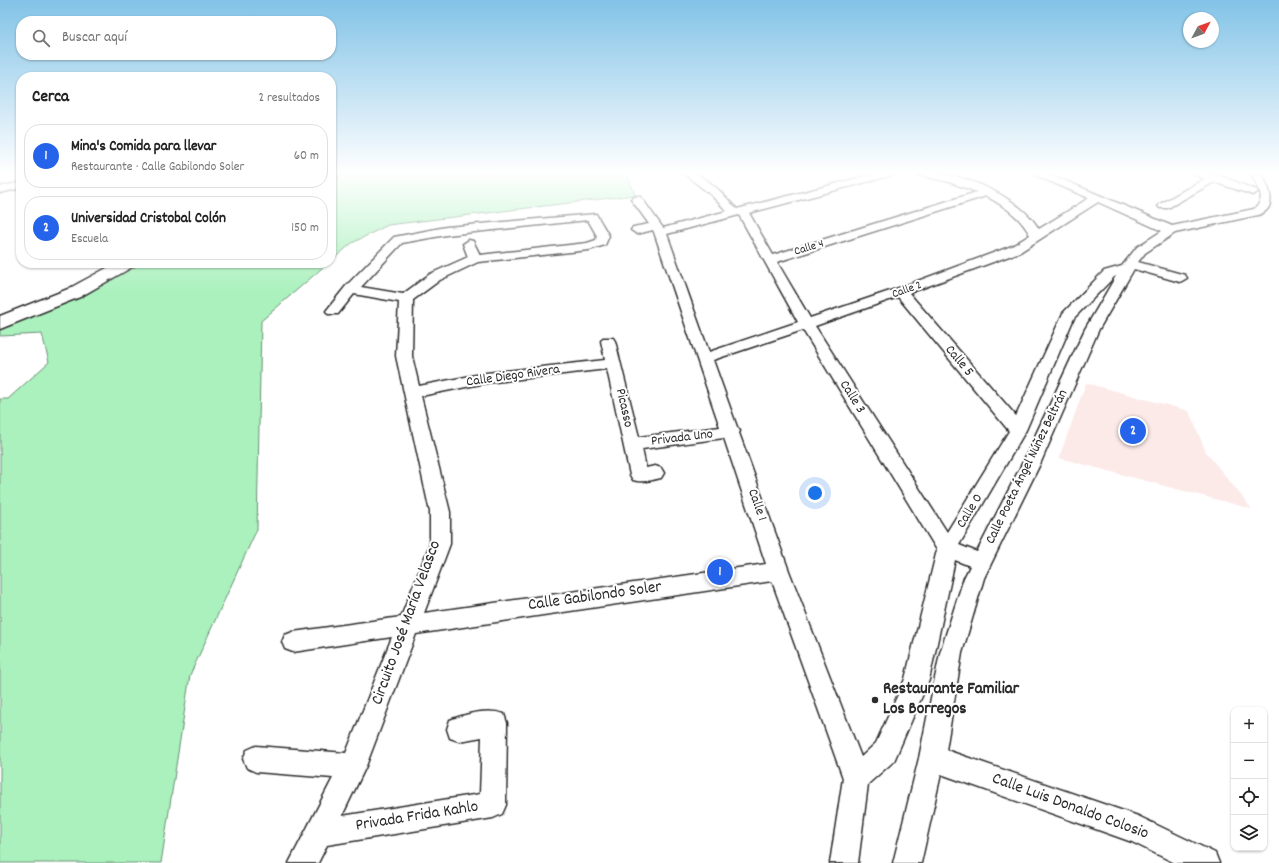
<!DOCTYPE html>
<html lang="es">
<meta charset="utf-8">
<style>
:root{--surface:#fff;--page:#f6f6f6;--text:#222;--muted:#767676;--line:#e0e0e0;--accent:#2563eb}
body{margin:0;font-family:Dekko,sans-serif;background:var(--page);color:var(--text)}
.controls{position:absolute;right:12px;bottom:12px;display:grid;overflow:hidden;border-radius:8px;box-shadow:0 1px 3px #0004}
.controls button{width:36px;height:36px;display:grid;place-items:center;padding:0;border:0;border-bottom:1px solid var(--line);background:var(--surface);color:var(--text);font:20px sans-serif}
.compass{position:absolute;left:1183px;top:12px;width:36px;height:36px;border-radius:50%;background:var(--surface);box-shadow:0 1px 3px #0004;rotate:49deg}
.you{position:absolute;left:815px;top:493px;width:14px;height:14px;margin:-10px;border:3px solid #fff;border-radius:50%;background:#1a73e8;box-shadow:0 0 0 6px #1a73e833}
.badge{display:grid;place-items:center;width:26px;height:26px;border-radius:50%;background:var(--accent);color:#fff;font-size:13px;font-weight:700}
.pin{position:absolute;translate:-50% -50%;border:2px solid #fff;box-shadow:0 1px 4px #0006}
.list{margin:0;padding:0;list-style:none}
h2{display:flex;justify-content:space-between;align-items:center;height:52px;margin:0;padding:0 16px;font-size:17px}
h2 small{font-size:13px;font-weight:400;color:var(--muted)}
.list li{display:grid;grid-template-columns:26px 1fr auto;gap:12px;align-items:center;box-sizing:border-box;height:64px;margin:0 8px 8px;padding:0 8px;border:1px solid var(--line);border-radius:16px}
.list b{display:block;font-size:15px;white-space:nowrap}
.list p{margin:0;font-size:13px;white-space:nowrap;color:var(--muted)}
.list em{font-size:13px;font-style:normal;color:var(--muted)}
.icon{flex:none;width:22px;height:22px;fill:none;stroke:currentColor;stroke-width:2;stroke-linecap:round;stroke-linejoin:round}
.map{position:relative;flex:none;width:1279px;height:863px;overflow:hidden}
.search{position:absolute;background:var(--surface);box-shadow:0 1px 3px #0004;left:16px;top:16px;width:320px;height:44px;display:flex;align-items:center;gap:10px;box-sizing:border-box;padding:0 14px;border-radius:16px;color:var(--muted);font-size:15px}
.panel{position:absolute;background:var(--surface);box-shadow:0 1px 3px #0004;left:16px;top:72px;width:320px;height:196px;border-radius:16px}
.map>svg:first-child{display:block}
</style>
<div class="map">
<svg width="1279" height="863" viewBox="0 0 1279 863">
<rect width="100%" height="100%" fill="#fff"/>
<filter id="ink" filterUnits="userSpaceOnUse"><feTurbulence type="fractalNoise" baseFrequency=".025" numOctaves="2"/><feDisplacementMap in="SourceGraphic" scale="8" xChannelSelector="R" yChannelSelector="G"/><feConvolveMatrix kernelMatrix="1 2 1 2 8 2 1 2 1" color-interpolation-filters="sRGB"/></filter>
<g filter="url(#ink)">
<!-- built -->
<path fill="#fceae9" d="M1086,383L1189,411L1206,452L1252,509L1059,458Z"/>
<!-- green -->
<g fill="#aaf1bd" stroke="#6a8e74">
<path d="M350,173H627L635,195L388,225L352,243L331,261V179Z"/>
<path d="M135,263H328L261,321L257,529L190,675L161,863H0V399H8L49,362L42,334L0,336V328Z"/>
</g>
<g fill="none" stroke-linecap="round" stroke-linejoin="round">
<!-- street casing -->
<g stroke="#2b2b2b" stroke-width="3">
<g id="street">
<path d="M331,173H341L340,175L331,177Z"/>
<path d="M683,173C704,170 723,195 737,209L878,173H894L893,175L749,213L773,255L977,192L949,182L919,175L918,173C925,173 933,172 940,173C973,178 1022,200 1039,229L1089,198L1035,175L1034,173H1047L1172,226L1254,209C1268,199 1257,185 1251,173H1261C1269,186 1279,209 1258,215L1175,233L1145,253L1138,262L1185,275L1187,278L1180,282L1134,269L1099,329L1041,462L984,578L962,653L946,750L1138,816L1215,853L1219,863H1175L1132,842L941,774L921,863H893L919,758L940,653L964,578L970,566L955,560L929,680L894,761L868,784L858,863H830L843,778L772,581L416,634L366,766L342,816L480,794L482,737L459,741L450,738L447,729L450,720C465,714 488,708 504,714L507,723L506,805L502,814L493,818L327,845L318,863H289L333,778L256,772L247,768L243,759L247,750L256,746L346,753L392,637L293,652L285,649L282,642L285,635L293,632L401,617L430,544V512L396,356L399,302L354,294L338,314H328L326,311L346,286L394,237L446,227L596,214L609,236L605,245L589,250L478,262L440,280L413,300L412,356L419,386L486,373L605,360L601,341L603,338H613L615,341L639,437L720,427L654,232L653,230L637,234L631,230L633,227L649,224L631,199L637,196L641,197L663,228L727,211L709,193ZM986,196C1004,206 1020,216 1030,235L1012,246L896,289L810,318L777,262ZM1098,202L1162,231L1137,247L1122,266L1104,271L1063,313L1016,416L909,293L1020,252ZM739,215L798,322L709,352L667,234ZM588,220L597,236L596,240L587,243L480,255L473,241L469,240L463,244L468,257L430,274L403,294L361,287L402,243L446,235ZM1116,276L1085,329L1023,462L977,552L959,545L1026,430L1074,318L1114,277ZM898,297L1009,431L947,532L815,326ZM803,330L937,550L905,679L876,743L861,757L789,571L739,433L740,431L737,427L713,360ZM607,369L630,475L633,480C642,483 652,480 661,478L664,473L661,468L655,466L646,468L642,449L724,438L766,564L424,613L450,544V512L421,396L486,383Z"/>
<path d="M1192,173C1213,170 1236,183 1257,190L1258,192L1253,195L1214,182L1168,208H1160L1158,206L1160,204L1204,179Z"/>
<path d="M21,182V188L0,193V187Z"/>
</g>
</g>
<!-- secondary casing -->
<g stroke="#2b2b2b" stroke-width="3">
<path id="secondary" d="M116,263H136L134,266L80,297L0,329V316L68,289Z"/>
</g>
<!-- street -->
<use href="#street" fill="#fff" fill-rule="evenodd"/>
<!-- secondary -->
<use href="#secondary" fill="#fff" fill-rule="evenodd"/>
</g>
</g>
<!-- sky -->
<linearGradient id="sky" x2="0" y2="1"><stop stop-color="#82c3e7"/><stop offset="0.59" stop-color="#fff"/><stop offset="1" stop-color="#fff" stop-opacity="0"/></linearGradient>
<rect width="1279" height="293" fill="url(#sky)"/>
<!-- markers -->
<circle fill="#2b2b2b" stroke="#fff" stroke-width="1.5" cx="875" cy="700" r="4"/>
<g text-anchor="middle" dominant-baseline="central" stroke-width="4" stroke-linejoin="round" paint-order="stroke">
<!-- far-street labels -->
<g font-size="12" fill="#2b2b2b" stroke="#fff">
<text transform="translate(809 248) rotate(-17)">Calle 4</text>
<text transform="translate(907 290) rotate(-20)">Calle 2</text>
</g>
<!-- street labels -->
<g font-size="14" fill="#2b2b2b" stroke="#fff">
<text transform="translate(959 361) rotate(50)">Calle 5</text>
<text transform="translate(513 376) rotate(-8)">Calle Diego Rivera</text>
<text transform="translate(852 397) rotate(58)">Calle 3</text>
<text transform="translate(624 408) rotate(77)">Picasso</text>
<text transform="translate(682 438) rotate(-7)">Privada Uno</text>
<text transform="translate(1027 467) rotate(-64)">Calle Poeta Ángel Núñez Beltrán</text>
<text transform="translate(757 505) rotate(71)">Calle 1</text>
<text transform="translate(970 511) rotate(-59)">Calle 0</text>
</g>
<!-- near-street labels -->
<g font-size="17" fill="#2b2b2b" stroke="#fff">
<text transform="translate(595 597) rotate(-8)">Calle Gabilondo Soler</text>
<text transform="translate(407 623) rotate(-70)">Circuito José María Velasco</text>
<text transform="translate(1070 807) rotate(20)">Calle Luis Donaldo Colosio</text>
<text transform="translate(417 817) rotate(-9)">Privada Frida Kahlo</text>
</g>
<!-- near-poi labels -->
<g font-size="17" font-weight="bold" fill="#2b2b2b" stroke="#fff" text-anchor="start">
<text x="883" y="690">Restaurante Familiar<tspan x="883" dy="20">Los Borregos</tspan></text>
</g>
</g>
</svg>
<div class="controls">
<button>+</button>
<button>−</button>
<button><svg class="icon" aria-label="locate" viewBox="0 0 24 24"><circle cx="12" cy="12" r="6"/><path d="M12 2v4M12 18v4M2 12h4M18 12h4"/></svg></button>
<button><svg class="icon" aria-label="layers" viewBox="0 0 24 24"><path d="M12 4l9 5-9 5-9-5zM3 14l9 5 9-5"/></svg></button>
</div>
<svg class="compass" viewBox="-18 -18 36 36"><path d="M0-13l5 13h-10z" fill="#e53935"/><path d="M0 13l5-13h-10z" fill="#767676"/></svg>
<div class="you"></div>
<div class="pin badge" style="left:720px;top:572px">1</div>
<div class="pin badge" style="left:1133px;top:431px">2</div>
<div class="search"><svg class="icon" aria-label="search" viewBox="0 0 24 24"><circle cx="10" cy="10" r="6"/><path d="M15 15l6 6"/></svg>Buscar aquí</div>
<section class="panel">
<h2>Cerca<small>2 resultados</small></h2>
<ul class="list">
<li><span class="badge">1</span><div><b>Mina's Comida para llevar</b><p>Restaurante · Calle Gabilondo Soler</p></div><em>60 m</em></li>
<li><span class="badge">2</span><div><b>Universidad Cristobal Colón</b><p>Escuela</p></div><em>150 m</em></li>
</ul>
</section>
</div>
